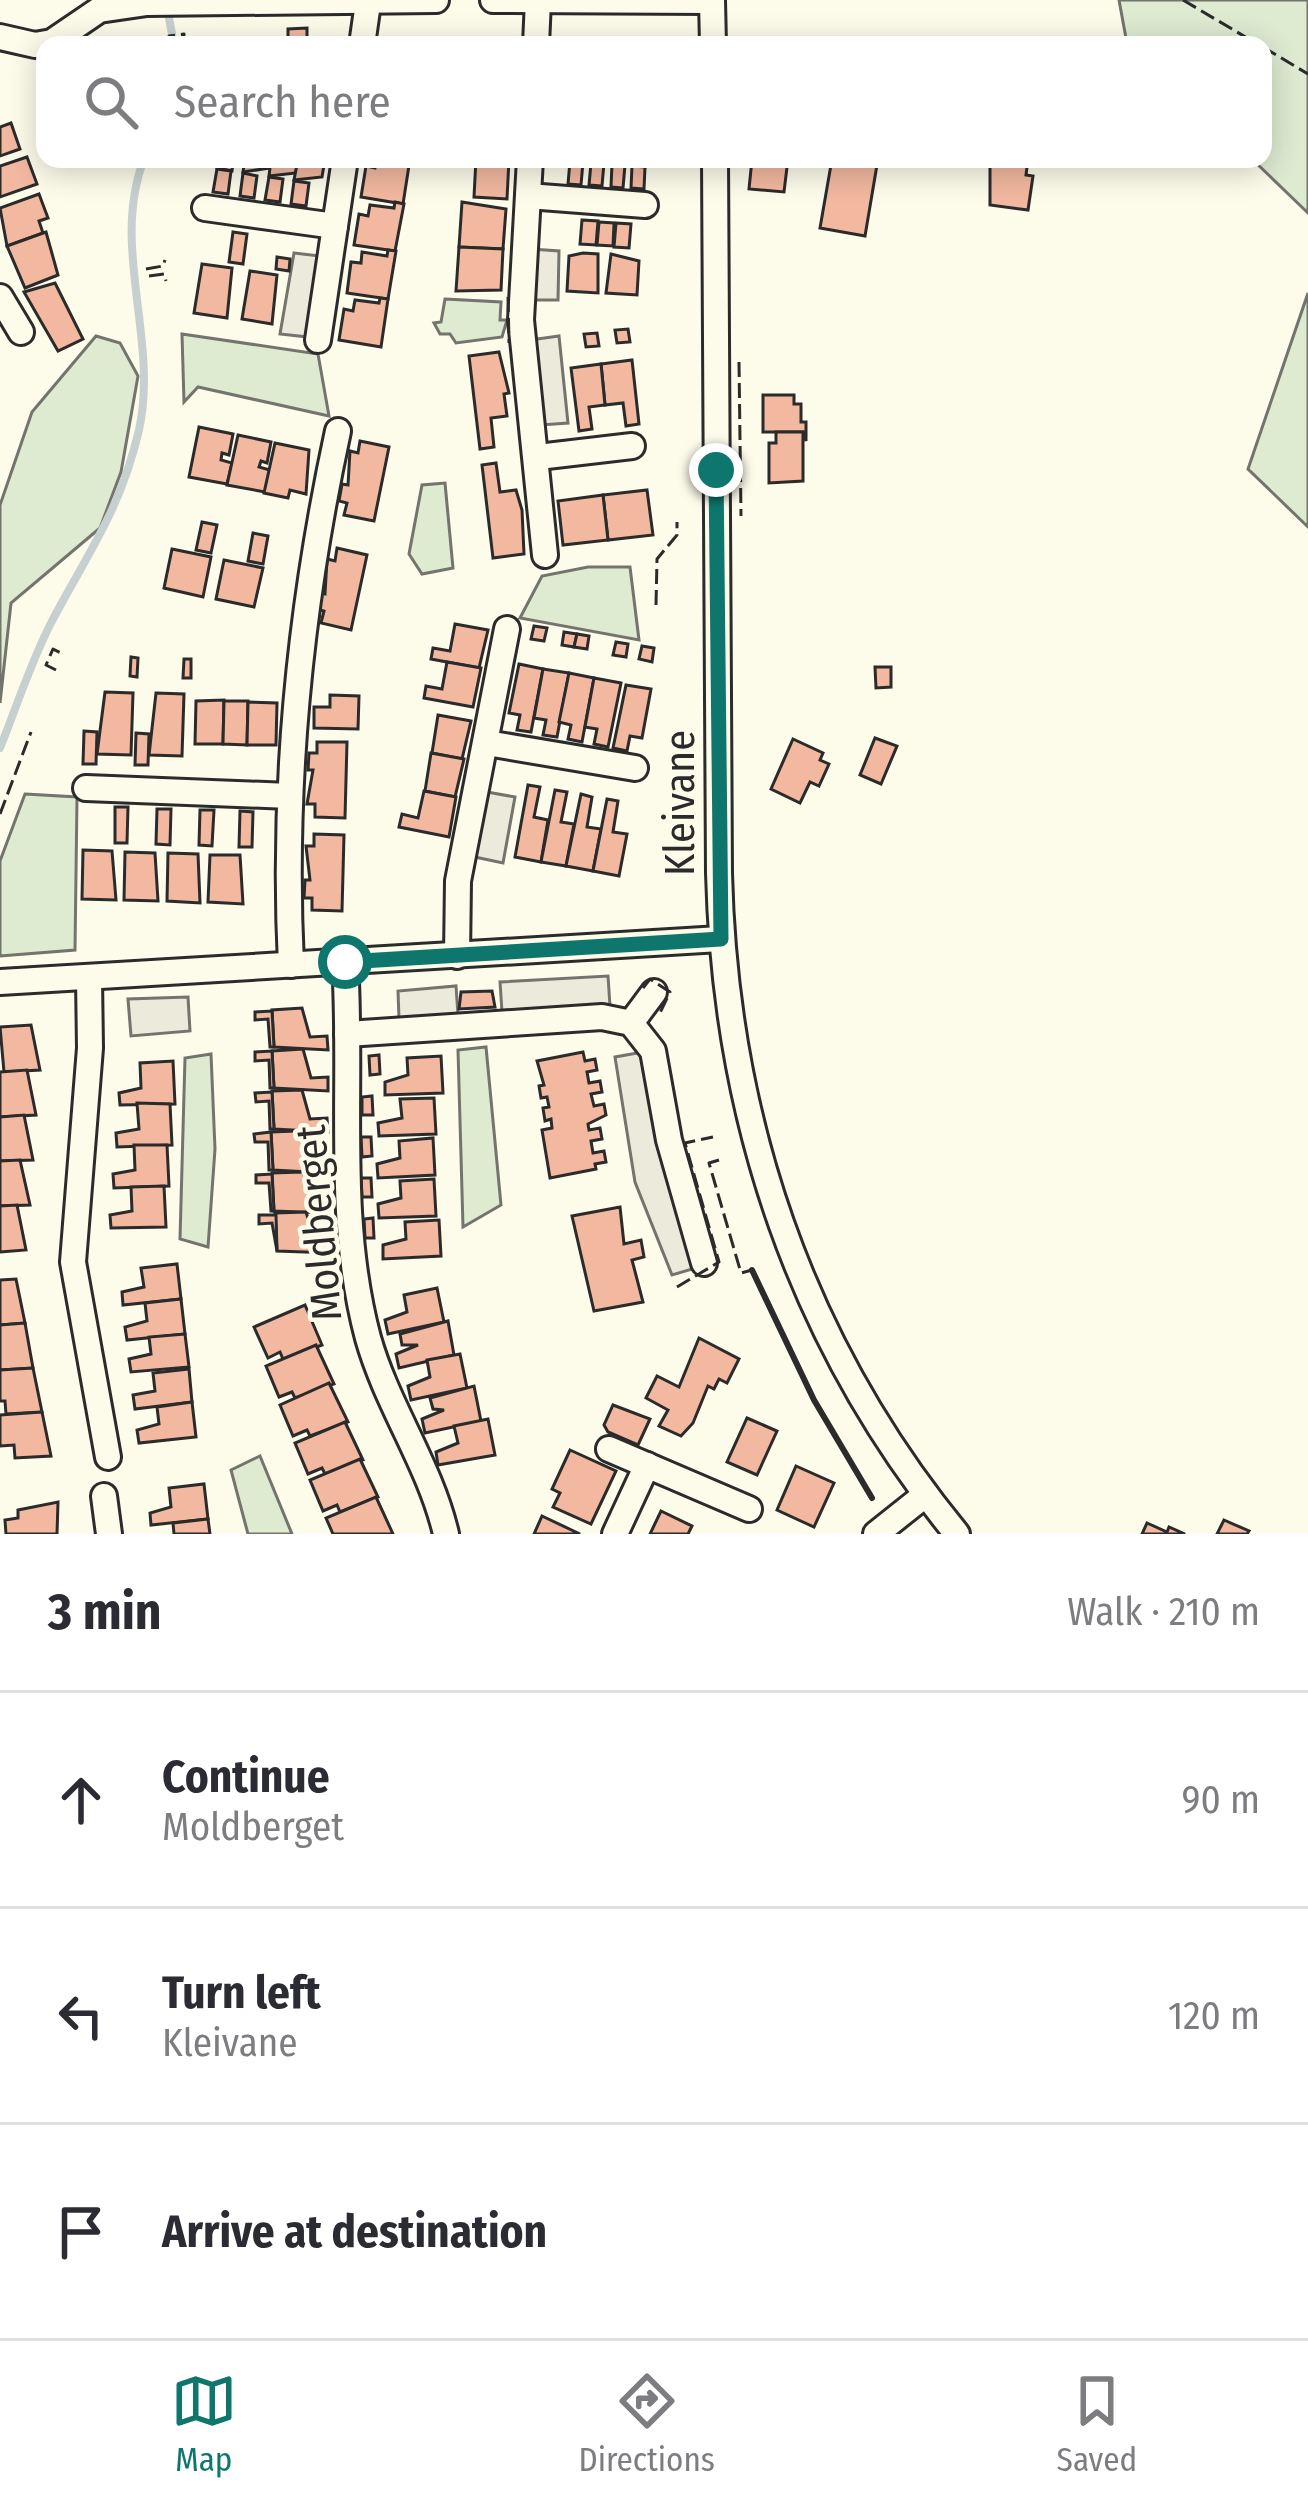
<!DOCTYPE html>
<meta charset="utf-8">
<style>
:root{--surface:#fff;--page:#f2f2f3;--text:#2b2b33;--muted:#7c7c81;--line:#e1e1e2;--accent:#0f766e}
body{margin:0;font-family:"Fira Sans Condensed",sans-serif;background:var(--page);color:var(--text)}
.stop{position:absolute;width:36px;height:36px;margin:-27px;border:9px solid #0f766e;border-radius:50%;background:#fff}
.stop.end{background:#0f766e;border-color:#fff;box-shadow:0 3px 12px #0008}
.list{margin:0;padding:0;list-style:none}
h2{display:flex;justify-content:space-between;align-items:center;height:156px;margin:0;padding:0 48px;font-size:51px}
h2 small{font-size:39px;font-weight:400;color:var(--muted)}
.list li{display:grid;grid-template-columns:78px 1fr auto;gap:36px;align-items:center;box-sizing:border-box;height:216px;padding:0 48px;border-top:3px solid var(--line)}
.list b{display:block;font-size:45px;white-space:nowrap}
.list p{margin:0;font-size:39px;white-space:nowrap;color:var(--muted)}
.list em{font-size:39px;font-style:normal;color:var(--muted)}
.icon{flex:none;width:66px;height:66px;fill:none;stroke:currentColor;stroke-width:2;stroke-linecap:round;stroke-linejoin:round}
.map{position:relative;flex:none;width:1308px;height:1534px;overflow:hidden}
.search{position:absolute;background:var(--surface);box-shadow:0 6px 30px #0003;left:36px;right:36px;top:36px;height:132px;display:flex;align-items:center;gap:30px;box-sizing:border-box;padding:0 42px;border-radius:24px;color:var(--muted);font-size:45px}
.sheet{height:804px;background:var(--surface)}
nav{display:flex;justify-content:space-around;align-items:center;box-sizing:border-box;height:168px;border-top:3px solid var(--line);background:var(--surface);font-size:33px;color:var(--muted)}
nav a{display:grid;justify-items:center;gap:6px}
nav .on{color:var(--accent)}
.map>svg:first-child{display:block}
</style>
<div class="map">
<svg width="1308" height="1534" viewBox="0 0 1308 1534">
<rect width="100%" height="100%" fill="#fdfbea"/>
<!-- green -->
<g fill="#deebd1" stroke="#74746e" stroke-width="3">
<path d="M1119,0H1308V213L1252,159H1263V45H1133L1126,38Z"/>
<path d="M1308,293V527L1248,469Z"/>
<path d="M445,299L501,302L500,320H507L502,337L456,343L450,334H440L434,323L441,322Z"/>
<path d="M182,334L318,354L329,416L198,387L184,402Z"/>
<path d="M96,336L120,343L138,376L121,472L100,528L11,603L0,703V505L32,412Z"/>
<path d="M445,483L453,568L422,574L409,554L422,485Z"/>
<path d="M588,567H630L639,640L520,618L542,576Z"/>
<path d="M25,794L77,797L75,950L0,956V861Z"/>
<path d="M486,1047L501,1205L463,1227L458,1050Z"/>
<path d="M211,1054L215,1149L208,1247L180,1239L185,1058Z"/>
<path d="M260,1456L292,1534H248L231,1470Z"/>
</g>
<!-- parking -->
<g fill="#eceadb" stroke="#74746e" stroke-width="3">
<path d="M531,249L559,251L558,300H529Z"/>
<path d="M294,253L320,256L308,337L280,334Z"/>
<path d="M559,336L568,423L541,425L530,340Z"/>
<path d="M487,792L515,797L503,863L475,857Z"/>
<path d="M608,976L610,1006L502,1012L500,982Z"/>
<path d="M456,986L458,1015L399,1019L398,991Z"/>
<path d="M188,997L190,1031L131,1036L128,999Z"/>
<path d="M643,1052L699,1267L672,1275L635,1182L615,1057Z"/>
</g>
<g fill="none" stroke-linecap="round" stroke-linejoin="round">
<!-- stream -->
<g stroke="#c7d0d0" stroke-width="8">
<path d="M167,7L174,45"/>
<path d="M0,748C17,706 31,661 52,621C89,551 120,511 139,430C159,339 110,247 144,159"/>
</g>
</g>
<!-- building -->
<g fill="#f2b8a0" stroke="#2b2b2b" stroke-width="3">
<path d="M307,28V44H288V29Z"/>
<path d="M11,123L20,149L0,156V127Z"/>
<path d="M27,157L37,184L0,197V166Z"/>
<path d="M219,159H245L244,165L233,163L232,171L217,168Z"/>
<path d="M245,159H271L270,168L243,172Z"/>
<path d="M271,159H298L296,173L269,176Z"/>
<path d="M298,159H325L322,177L294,180Z"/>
<path d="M377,159H410L403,204L361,197L366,166L375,168Z"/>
<path d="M476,159H509L507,199L474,197Z"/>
<path d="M624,159H646L645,167L623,165Z"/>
<path d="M752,159H788L784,192L749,189Z"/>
<path d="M832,159H878L865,236L820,228Z"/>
<path d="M990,159H1028L1026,175L1033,176L1028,210L990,205Z"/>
<path d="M570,161L583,162L581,185L568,184Z"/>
<path d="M591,163H604L602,186L589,185Z"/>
<path d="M612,164L625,165L623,188L611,187Z"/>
<path d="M632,166L645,167L644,189L631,188Z"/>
<path d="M217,169L231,171L228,194L213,192Z"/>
<path d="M243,173L257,176L254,198L240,196Z"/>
<path d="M269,177L283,179L280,202L265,200Z"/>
<path d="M294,181L309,183L306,206L291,204Z"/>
<path d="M39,194L48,218L39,221L43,233L7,246L0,208Z"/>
<path d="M395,202L404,204L395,251L354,245L359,214L368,216L370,205L394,208Z"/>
<path d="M462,202L506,209L503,249L459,247Z"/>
<path d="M582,220L598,221L596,245L580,244Z"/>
<path d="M599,222L614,223L613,246L597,245Z"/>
<path d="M616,223L631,224L629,248L614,247Z"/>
<path d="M46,232L58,275L25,288L7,246Z"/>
<path d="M233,232L247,234L243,264L229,262Z"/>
<path d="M459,247L503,249L501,290L456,291Z"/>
<path d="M388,250L396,251L388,299L347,293L351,262L361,263L362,252L387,256Z"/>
<path d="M583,253L598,254V293L567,291L569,256Z"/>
<path d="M611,254L639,261L637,295L606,293Z"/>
<path d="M277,257L290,259L289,271L276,269Z"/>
<path d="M202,264L232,268L227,318L194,313Z"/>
<path d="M250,271L277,275L272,324L242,319Z"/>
<path d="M55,283L83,339L58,351L24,292Z"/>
<path d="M380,298L388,299L381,347L339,340L344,309L353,311L355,300L379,303Z"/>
<path d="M628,329L630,342L617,343L615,330Z"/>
<path d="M597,333L599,346L586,347L584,334Z"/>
<path d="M499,352L509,393L504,394L507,416L491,418L494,447L480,449L469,356Z"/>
<path d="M632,360L639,424L626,426L623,403L605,405L601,364Z"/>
<path d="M601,364L605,405L589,407L592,429L579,431L571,368Z"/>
<path d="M763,395H794V404H801V422H806V441L803,432H763Z"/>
<path d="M199,427L233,434L229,455L222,453L221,460L232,463L227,484L189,477Z"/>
<path d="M776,432H803V481L769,483V443H776Z"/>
<path d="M238,435L271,442L267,463L261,461L259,467L270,470L265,492L227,485Z"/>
<path d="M360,441L389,447L374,521L344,515L347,503L339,501L342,484L348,485L350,451L358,453Z"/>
<path d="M275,443L309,450L306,494L290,490L288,498L264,493Z"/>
<path d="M496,463L500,492L516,490L522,510L524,554L493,558L482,465Z"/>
<path d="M647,490L653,535L608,540L603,495Z"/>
<path d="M603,495L608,540L563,545L558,501Z"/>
<path d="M202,522L217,525L211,553L196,550Z"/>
<path d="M253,533L268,536L263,564L248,561Z"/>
<path d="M337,548L367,555L351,630L321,623L324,611L316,609L320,593L325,594L327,559L335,561Z"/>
<path d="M172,549L211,557L203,597L164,588Z"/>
<path d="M224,560L263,568L254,607L216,599Z"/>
<path d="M455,624L488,630L479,668L431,659L433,648L450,651Z"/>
<path d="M534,626L547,628L544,641L531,639Z"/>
<path d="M564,632L577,634L574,647L562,645Z"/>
<path d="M577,634L589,636L587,649L574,647Z"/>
<path d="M616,642L628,644L626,657L613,655Z"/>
<path d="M642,646L654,648L652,662L639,659Z"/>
<path d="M131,657L138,658L137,677L130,676Z"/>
<path d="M184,659H191V678H183Z"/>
<path d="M447,662L481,668L473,707L424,698L426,686L442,689Z"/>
<path d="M519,664L543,669L531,732L517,730L520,715L509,713Z"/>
<path d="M875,667H891V687L876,688Z"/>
<path d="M543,669L569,673L557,737L543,735L546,720L534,718Z"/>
<path d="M569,673L594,678L582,742L568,739L571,725L559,722Z"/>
<path d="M594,678L621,683L608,747L594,744L597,729L585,727Z"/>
<path d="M626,685L651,689L642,738L630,736L627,751L613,748Z"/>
<path d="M105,692L133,693L131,755L97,754Z"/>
<path d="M156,693L184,694L182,756L149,755Z"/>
<path d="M330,695L359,696L358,729L314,728V707H330Z"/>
<path d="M224,700L223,744H195L196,701Z"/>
<path d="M224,701H248L247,745L223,744Z"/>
<path d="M248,702L277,703L276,745H247Z"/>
<path d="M438,715L471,721L462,759L432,753Z"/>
<path d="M84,731L97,732L96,764H83Z"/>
<path d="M136,733L149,734L148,765H135Z"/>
<path d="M875,738L897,746L881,784L860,775Z"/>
<path d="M793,739L823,753L820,760L829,764L819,786L810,782L800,803L771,789Z"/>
<path d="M317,742H347L345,818L315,817V804H307L313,770H308L309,753H317Z"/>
<path d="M431,753L464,759L455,797L425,791Z"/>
<path d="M528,785L540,787L534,817L548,820L541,862L515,857Z"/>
<path d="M555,790L567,792L561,822L574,824L566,866L541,862Z"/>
<path d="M424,791L456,797L449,837L399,827L402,814L418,818Z"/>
<path d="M581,794L592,797L587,827L601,829L593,871L566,866Z"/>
<path d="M607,799L618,801L613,832L627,834L619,876L593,871Z"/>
<path d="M115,807H128L127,843H115Z"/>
<path d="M157,809H171L170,845L156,844Z"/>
<path d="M200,810H214L212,846L199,845Z"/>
<path d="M240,811L253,812L252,847H239Z"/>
<path d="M314,834L344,835L342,911L312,910V898H304L305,880H310L306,846H314Z"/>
<path d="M83,850L112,851L116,900L82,899Z"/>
<path d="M125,852L155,853L158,901L124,900Z"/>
<path d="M168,853L198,854L200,903L167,901Z"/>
<path d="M210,855H240L243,904L208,902Z"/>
<path d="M492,991L495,1007L459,1009L461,992Z"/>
<path d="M302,1008L310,1037L327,1036L328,1050L274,1047L272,1010Z"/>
<path d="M272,1011L274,1047H270L268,1019L255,1020V1012Z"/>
<path d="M31,1025L40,1070L4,1072L0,1027Z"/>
<path d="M303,1049L311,1078L328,1077V1091L274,1088L272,1051Z"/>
<path d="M272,1051L274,1088H270L269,1060L255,1061V1052Z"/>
<path d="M583,1052L585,1061L595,1059L597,1070L587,1072L589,1083L600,1081L602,1092L591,1094L594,1106L604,1104L606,1115L588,1124L589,1130L600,1128L602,1139L591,1141L593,1153L604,1151L606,1162L595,1164L596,1169L550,1178L542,1130L552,1128L551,1119L545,1121L543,1108L549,1107L547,1097L541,1098L539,1086L544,1085L537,1061Z"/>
<path d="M379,1055L380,1074L370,1075L369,1056Z"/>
<path d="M441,1056L443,1093L385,1095V1082L408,1075L407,1058Z"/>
<path d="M173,1061L175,1104L120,1105L119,1093L141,1088L140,1063Z"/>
<path d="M27,1070L36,1115L0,1117V1072Z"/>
<path d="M302,1090L310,1119L327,1118L328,1132L274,1129L272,1091Z"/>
<path d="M272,1092L274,1129H270L269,1101L256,1102L255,1093Z"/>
<path d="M372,1096L373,1115H362V1097Z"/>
<path d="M434,1098L436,1134L379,1136L378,1123L402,1118L400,1099Z"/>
<path d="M137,1103L170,1104L172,1145L117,1147L116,1133L139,1129Z"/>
<path d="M24,1115L33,1160L0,1161V1117Z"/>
<path d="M296,1131H302L303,1144L309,1143L310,1159L327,1158V1173L273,1170L271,1132Z"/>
<path d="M271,1132L273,1170H269L268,1142H255L254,1134Z"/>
<path d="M361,1137H371L372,1156L362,1157Z"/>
<path d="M433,1138L435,1175L378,1178L377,1164L400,1158L399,1141Z"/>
<path d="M134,1145H167L169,1186L114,1188L113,1174L135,1170Z"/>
<path d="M20,1160L30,1205L0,1206V1161Z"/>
<path d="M303,1172L312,1200L328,1199V1213L274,1211L272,1173Z"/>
<path d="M272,1174L274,1211H271L269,1183H256V1175Z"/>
<path d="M361,1178H371L372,1197H362Z"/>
<path d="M434,1179L436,1216L379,1218L378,1204L401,1198L400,1181Z"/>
<path d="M131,1187L164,1186L166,1227L111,1228L110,1215L132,1211Z"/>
<path d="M17,1205L26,1250L0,1252V1206Z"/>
<path d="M620,1207L624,1244L641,1240L644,1257L632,1260L643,1302L594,1311L572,1216Z"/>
<path d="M306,1212L315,1241L331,1240L332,1253L277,1251L275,1213Z"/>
<path d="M259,1215H276L277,1251L272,1223L259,1224Z"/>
<path d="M373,1218L374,1238H365L364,1219Z"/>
<path d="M439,1220L441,1256L383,1259V1245L406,1239L405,1222Z"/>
<path d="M177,1264L181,1299L123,1305L122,1292L144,1287L141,1268Z"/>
<path d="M16,1279L25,1323L0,1325V1280Z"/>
<path d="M437,1288L444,1322L388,1334L385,1320L407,1312L404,1295Z"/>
<path d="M181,1299L185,1334L127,1340L125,1327L147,1321L145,1303Z"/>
<path d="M305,1305L322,1345L283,1359L280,1352L268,1358L254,1327Z"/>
<path d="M448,1321L454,1355L399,1368L396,1354L418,1345H402L400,1334Z"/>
<path d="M25,1323L33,1368L0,1370V1325Z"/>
<path d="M185,1334L189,1367L131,1372L129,1359L151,1354L149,1337Z"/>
<path d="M699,1338L739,1359L727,1383L719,1379L714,1389L708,1386L693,1423L681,1436L659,1426L668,1410L646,1398L657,1376L679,1387Z"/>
<path d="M316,1345L334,1384L295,1398L292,1392L279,1397L266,1366Z"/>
<path d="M460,1354L467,1388L411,1400L408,1386L430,1377L427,1360Z"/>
<path d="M33,1368L42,1412L6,1414L5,1401H0V1370Z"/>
<path d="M189,1369L192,1402L135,1409L133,1395L155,1391L153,1373Z"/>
<path d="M329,1383L348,1422L310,1436L307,1430L293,1436L280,1405Z"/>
<path d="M474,1386L481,1421L425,1433L422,1419L444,1410L433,1409L430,1398Z"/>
<path d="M192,1402L196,1437L139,1443L137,1430L159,1424L157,1407Z"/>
<path d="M613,1405L650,1419L638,1445L608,1432L604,1425Z"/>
<path d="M42,1412L51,1456L15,1458L14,1445L0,1446V1415Z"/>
<path d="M747,1418L777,1431L757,1475L727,1462Z"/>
<path d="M488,1419L495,1455L438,1465L436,1452L458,1443L454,1426Z"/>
<path d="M345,1422L363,1460L325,1474L322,1468L308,1474L295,1443Z"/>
<path d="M570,1450L616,1471L591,1524L553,1507L560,1493L552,1489Z"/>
<path d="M360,1459L378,1497L340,1512L337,1505L323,1511L310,1480Z"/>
<path d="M796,1466L834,1483L814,1527L777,1510Z"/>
<path d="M204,1484L208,1519L151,1525L150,1513L171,1507L169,1488Z"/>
<path d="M376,1497L393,1534H333L326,1518Z"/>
<path d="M58,1502L57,1534H6L5,1520L18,1518V1510Z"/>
<path d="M661,1511L692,1526L688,1534H650Z"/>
<path d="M542,1516L580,1534H534Z"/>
<path d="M208,1519L210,1534H174L173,1523Z"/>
<path d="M1224,1520L1249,1531L1247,1534H1217Z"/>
<path d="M1147,1523L1167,1532L1169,1527L1185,1534H1142Z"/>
</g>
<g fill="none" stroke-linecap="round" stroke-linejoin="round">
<!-- minor casing -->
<g stroke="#2b2b2b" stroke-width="30">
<g id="minor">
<path d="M493,0L712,1"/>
<path d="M712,0L713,45"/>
<path d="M0,37L35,45L52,42L99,10L147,3L436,0"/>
<path d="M362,45L368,3"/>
<path d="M536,45L538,0"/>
<path d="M530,159L521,320L545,555"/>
<path d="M715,159L719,873C725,1118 800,1343 957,1534"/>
<path d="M528,196L645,205"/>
<path d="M205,208L335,226"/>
<path d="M0,297L21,332"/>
<path d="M318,340L345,159"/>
<path d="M538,457L632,446"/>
<path d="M487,743L635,768"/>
<path d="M86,788L290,796"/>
<path d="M457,956L458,881L507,629"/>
<path d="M345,962C353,1087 335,1215 368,1338C387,1406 430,1465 446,1534"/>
<path d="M291,965C282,784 300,607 338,431"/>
<path d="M89,978L90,1048L73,1262L108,1457"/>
<path d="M0,982L720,939"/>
<path d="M631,1023L654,992"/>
<path d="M347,1034L602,1017L631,1023L653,1051L669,1140L704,1263"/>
<path d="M609,1449L749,1509"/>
<path d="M104,1496L109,1534"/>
<path d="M615,1534L647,1465"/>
<path d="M876,1534L925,1495"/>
</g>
</g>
<!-- minor -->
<use href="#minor" stroke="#fdfbea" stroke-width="24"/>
<!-- fence -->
<g stroke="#2b2b2b" stroke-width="3" stroke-dasharray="15 6" stroke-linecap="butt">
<path d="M1183,0L1259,45"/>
<path d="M169,45V36L184,34L183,45"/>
<path d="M1263,47L1308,74"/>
<path d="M146,269L163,266L165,260"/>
<path d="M149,276L164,274L166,281"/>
<path d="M508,297L509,343"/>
<path d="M739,362L741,516"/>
<path d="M656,605L657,559L677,535V522"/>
<path d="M56,670L46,665L53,649L63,654"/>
<path d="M0,814L31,732"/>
<path d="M643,988L650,979L670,992L659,1015"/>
<path d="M719,1160L709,1163L741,1273L752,1270"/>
<path d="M677,1287L719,1262L685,1143L713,1137"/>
</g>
<!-- wall -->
<path stroke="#2b2b2b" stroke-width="6" d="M752,1270L814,1400L872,1498"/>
</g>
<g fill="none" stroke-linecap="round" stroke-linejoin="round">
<!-- route -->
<path stroke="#0f766e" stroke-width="15" d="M345,962L721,939L716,470"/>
</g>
<g text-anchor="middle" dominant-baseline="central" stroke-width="9" stroke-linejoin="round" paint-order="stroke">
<!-- street labels -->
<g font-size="42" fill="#2b2b2b" stroke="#fdfbea">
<text transform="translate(680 803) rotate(-90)">Kleivane</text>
<text transform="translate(319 1223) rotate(-95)">Moldberget</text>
</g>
</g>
</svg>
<div class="stop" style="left:345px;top:962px"></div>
<div class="stop end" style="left:716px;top:470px"></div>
<div class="search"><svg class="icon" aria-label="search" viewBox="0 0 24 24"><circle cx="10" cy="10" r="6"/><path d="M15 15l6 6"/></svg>Search here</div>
</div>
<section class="sheet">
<h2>3 min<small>Walk · 210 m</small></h2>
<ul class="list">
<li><svg class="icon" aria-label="ahead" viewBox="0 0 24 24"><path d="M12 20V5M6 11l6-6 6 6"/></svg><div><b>Continue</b><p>Moldberget</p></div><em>90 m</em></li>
<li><svg class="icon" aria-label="left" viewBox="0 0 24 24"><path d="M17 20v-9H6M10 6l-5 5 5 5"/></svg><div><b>Turn left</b><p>Kleivane</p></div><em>120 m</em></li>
<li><svg class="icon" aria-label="arrive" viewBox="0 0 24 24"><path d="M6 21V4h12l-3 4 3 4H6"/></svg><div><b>Arrive at destination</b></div></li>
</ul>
</section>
<nav>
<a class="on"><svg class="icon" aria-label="map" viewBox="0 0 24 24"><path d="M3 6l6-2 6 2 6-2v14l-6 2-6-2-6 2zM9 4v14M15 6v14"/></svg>Map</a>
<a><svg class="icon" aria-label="directions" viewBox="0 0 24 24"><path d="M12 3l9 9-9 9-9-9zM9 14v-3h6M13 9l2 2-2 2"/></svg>Directions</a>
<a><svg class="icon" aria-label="saved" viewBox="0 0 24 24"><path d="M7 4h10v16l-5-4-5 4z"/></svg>Saved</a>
</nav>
